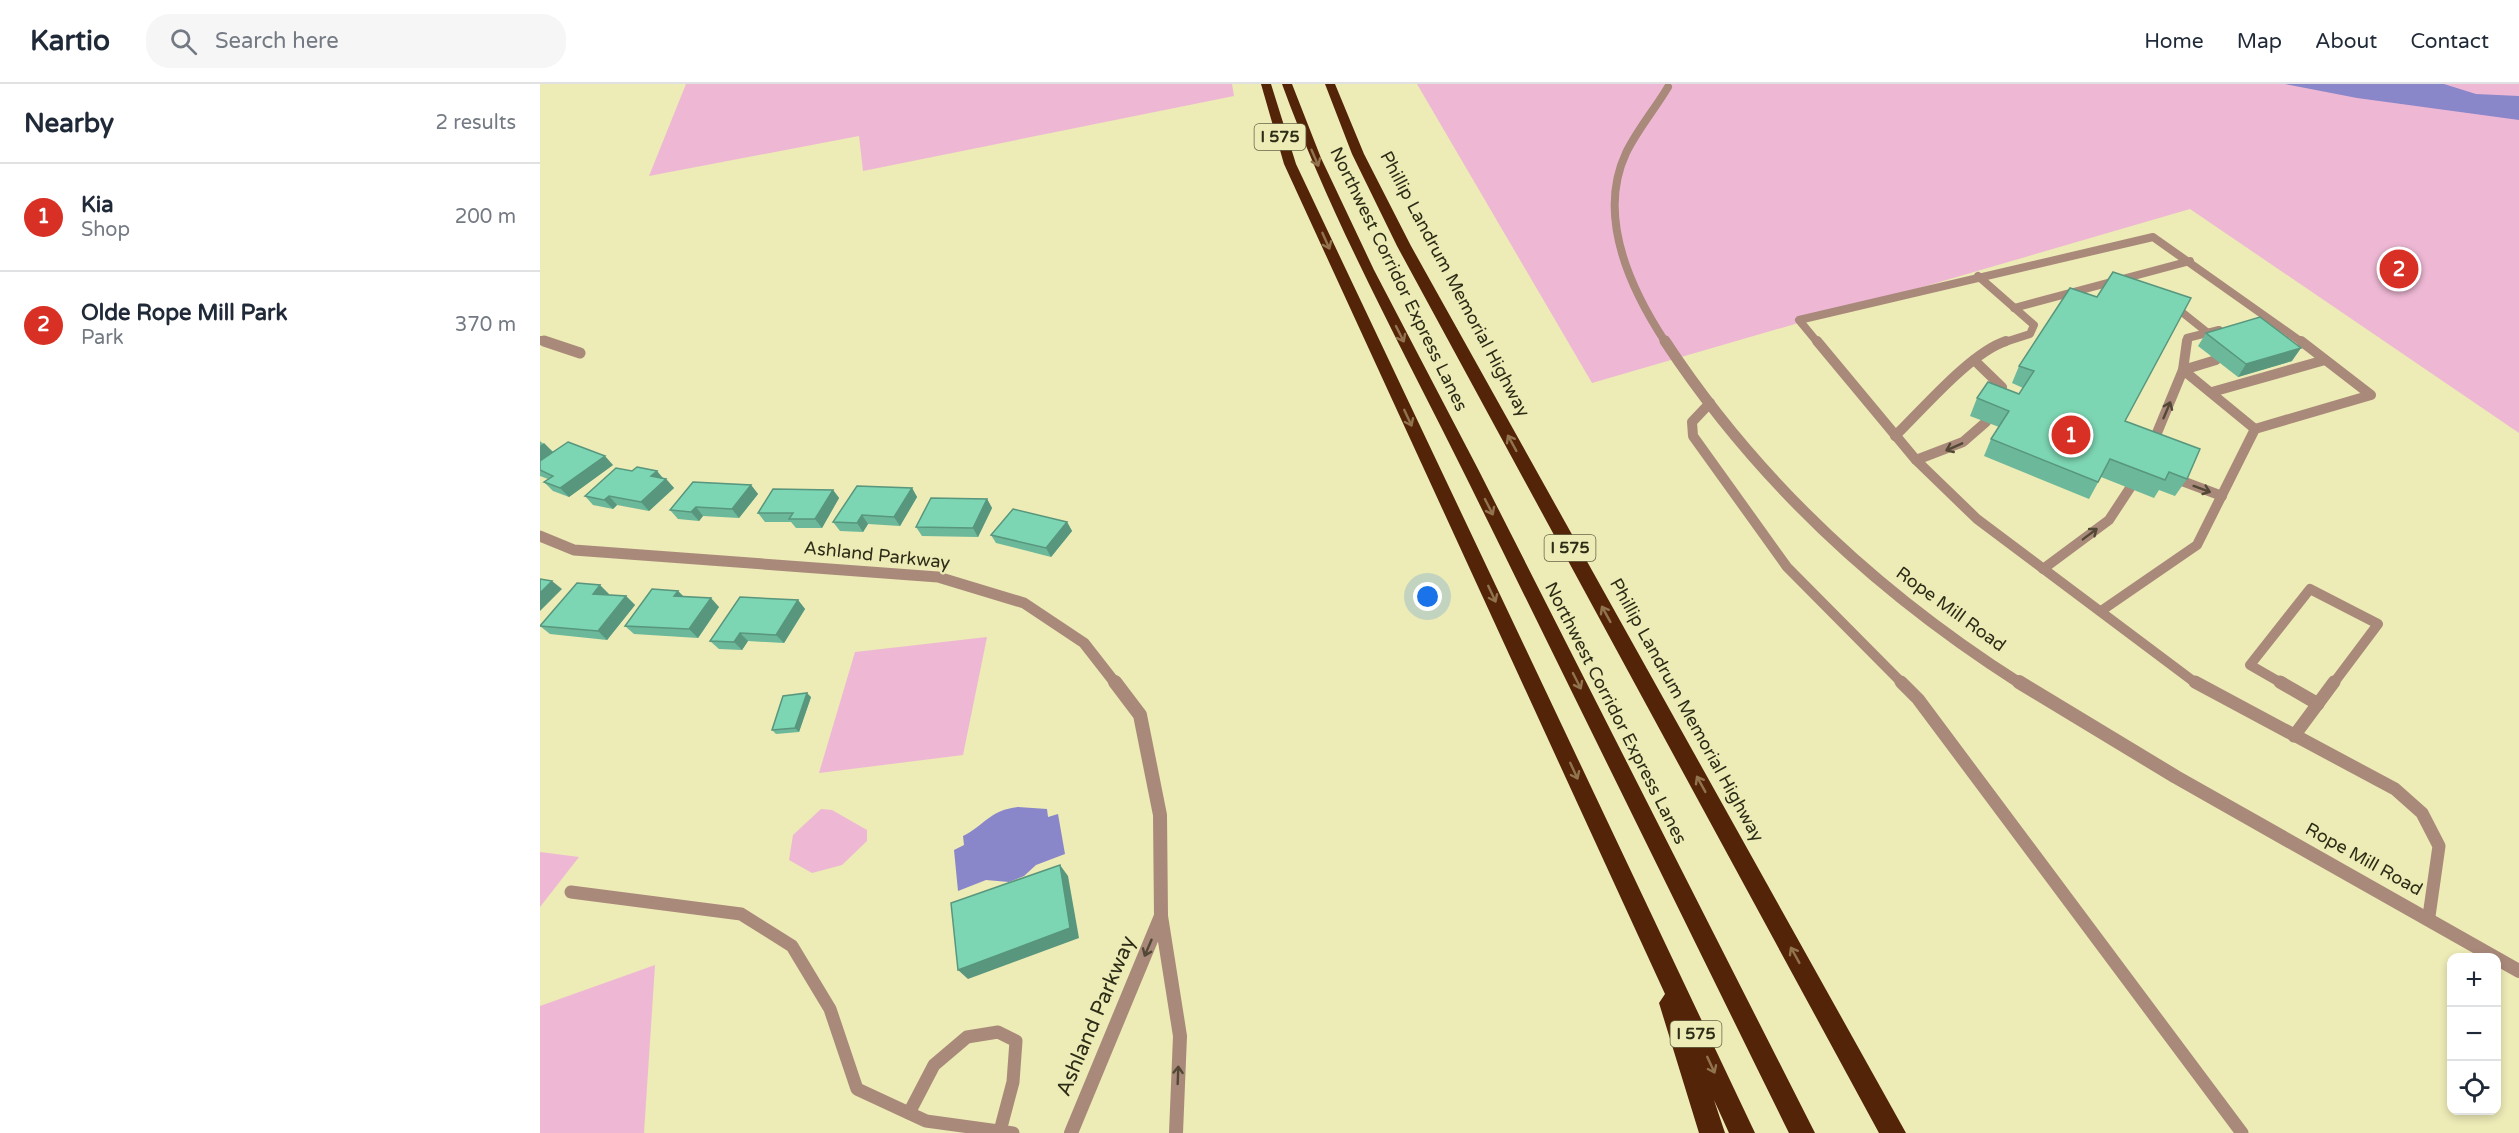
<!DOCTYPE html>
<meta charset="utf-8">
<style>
:root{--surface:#fff;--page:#f6f6f7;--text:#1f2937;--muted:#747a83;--line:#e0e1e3;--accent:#d93025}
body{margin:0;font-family:"Varela Round",sans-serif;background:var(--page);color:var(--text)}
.controls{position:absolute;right:18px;bottom:18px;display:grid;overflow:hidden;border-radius:12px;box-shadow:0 3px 9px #0003}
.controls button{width:54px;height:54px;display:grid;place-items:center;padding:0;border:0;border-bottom:2px solid var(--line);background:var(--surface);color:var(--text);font:30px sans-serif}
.you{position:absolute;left:888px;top:513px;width:21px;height:21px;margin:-15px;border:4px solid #fff;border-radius:50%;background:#1a73e8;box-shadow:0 0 0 9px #1a73e833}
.badge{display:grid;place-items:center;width:39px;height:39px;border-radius:50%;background:var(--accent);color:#fff;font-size:20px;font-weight:700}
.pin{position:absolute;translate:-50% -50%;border:3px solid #fff;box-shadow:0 2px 6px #0006}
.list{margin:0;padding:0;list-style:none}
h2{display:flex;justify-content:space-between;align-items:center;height:78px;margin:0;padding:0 24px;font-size:26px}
h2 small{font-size:20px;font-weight:400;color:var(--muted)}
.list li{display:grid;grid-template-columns:39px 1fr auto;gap:18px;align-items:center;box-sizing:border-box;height:108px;padding:0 24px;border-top:2px solid var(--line)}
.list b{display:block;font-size:22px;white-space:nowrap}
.list p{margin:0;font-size:20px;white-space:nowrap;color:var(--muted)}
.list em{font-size:20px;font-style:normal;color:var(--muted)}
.icon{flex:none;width:33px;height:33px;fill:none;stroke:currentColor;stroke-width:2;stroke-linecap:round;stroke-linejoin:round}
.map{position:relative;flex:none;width:1979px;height:1049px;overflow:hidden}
header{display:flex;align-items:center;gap:36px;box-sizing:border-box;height:84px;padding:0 30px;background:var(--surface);border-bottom:2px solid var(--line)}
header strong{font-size:28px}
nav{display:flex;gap:33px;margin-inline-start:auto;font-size:21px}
.search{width:420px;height:54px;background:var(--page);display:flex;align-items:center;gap:15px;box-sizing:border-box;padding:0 21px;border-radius:24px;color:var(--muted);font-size:22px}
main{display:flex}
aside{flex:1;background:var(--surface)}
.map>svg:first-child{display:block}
</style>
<header>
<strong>Kartio</strong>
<div class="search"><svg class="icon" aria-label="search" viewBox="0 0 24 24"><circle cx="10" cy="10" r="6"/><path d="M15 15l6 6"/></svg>Search here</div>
<nav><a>Home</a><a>Map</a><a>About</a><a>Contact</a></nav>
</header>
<main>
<aside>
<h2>Nearby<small>2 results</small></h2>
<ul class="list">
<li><span class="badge">1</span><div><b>Kia</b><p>Shop</p></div><em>200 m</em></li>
<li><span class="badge">2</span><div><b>Olde Rope Mill Park</b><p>Park</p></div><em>370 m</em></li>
</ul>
</aside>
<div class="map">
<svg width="1979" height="1049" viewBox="0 0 1979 1049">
<rect width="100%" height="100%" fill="#edebb6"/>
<!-- green -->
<g fill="#eeb8d4">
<path d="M146,0H692L694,12L323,87L319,52L109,92Z"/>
<path d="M877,0H1979V349L1650,125L1052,299Z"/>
<path d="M447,553L423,671L279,689L315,568Z"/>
<path d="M281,725L292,726L327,746V757L302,781L272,789L249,776L253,751Z"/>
<path d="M0,768L39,773L0,823Z"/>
<path d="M115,881L104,1049H0V922Z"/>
</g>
<!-- water -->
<g fill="#8a86ca">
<path d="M1745,0H1904L1936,10L1979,12V36L1817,14Z"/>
<path d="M478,723L507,725L508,733L518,730L525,770L496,781L484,792L469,798L446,796L418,807L414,766L424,761L423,752C445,741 450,726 478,723Z"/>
</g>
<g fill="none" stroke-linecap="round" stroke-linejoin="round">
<!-- lane-far2 -->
<g stroke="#a9897a" stroke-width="8">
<path d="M1438,192L1494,241L1490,250L1462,259"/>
<path d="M1633,221L1668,249"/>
<path d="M1474,224L1650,177"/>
<path d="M1278,259L1259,236L1613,153L1763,259"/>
<path d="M1646,259L1647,254L1679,246"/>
</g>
<!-- lane-far1 -->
<g stroke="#a9897a" stroke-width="10">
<path d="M1277,257L1376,376L1437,435L1657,600"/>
<path d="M1647,257L1643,286L1715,345"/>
<path d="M1434,276L1462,303L1460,315"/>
<path d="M1672,308L1785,276"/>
<path d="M1170,319L1152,338L1153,352L1247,483L1363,600"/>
<path d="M1355,352C1383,325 1430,269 1466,257"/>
<path d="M1612,361L1643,286L1676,276"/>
<path d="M1376,376L1423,358L1446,338"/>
<path d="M1642,397L1682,412"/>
<path d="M1503,485L1569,436L1590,404"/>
<path d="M1561,527L1657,461L1715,345L1831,311L1761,257"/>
<path d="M1743,600L1710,581L1770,505L1838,540L1793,600"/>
</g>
<!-- lane -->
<g stroke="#a9897a" stroke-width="13">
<path d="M1361,598L1378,615L1702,1049"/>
<path d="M1655,598L1855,705L1882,729L1899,762L1889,832"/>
<path d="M1740,598L1778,620"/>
<path d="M1754,652L1794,598"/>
<path d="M31,808L201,830L252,862L290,925L317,1005L386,1037L473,1049"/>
<path d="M369,1029L394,981L427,953L458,948L476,957L473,998L460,1047"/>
</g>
<!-- street-far2 -->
<g stroke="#a9897a" stroke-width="8">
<path d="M0,256L9,259"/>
<path d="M1126,259C1091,206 1056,133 1086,69C1097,46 1115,25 1128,3"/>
</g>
<!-- street-far1 -->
<g stroke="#a9897a" stroke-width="11">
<path d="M4,257L40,269"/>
<path d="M1125,257C1217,397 1341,511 1481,600"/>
<path d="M0,452L34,466L398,493L484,519L544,559L576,600"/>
</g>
<!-- street -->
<g stroke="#a9897a" stroke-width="14">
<path d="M575,598L600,631L620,731L621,832"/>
<path d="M1479,598L1636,693L1979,887"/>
<path d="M531,1049L621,832L640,952L636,1049"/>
</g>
<!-- highway -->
<g fill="#542409" fill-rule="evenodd">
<path d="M721,0H731L756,80L1215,1049H1189L1174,1016L1185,1049H1159L1119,919L1125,910L744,80Z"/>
<path d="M742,0H752L781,74L834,186L938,385L1275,1049H1249C1143,834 1037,618 931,403C865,269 793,140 742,0Z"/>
<path d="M785,0H795L824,70L871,162L1366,1049H1339L857,162L812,70Z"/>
</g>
</g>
<!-- wall -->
<g fill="#6cb89a">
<path d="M1557,213L1585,337L1647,395L1635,412L1619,406L1614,414L1561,393L1549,415L1444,372L1451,355L1459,343L1430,332L1437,314L1479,310L1483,304L1472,299L1479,282Z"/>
<path d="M1666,249L1752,277L1698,293L1658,262Z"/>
<path d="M0,357L13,368L73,381L29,413L13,407L4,398L8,395L0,392Z"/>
<path d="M117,387L123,394L126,395L134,404L109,427L77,421L73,425L53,421L45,412Z"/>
<path d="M211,401L218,410L199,434L163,432L159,437L138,435L130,426Z"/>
<path d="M372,404L377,413L360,442L328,440L323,448L300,447L293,438Z"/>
<path d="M293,406L299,414L282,444H256L251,438H225L218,429Z"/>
<path d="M447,415L452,424L438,453L382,452L376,443Z"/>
<path d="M527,438L532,447L511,473L456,459L451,451Z"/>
<path d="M138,507L144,513L179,523L158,554L94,550L85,542Z"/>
<path d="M69,510L68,511L86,512L95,521L67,556L10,550L0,542Z"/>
<path d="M258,516L265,525L244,559L208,557L202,566L179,565L170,557Z"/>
<path d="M271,613L259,648L236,650L232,646Z"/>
</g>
<!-- shaded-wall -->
<g fill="#58967d">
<path d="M1761,264L1752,277L1698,293L1706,280Z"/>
<path d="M4,359L13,368L0,377V362Z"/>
<path d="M65,372L73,381L29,413L20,404Z"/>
<path d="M117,387L124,396L111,392Z"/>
<path d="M126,395L134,404L109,427L101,418Z"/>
<path d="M211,401L218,410L199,434L192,425Z"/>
<path d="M372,404L377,413L360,442L354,433Z"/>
<path d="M293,406L299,414L282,444L275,435Z"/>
<path d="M69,412L77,421L73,425L64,416Z"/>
<path d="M447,415L452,424L438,453L433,444Z"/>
<path d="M156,423L163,432L159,437L151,428Z"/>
<path d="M322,431L328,440L323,448L317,439Z"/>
<path d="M527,438L532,447L511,473L506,464Z"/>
<path d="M12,497L22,505L0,527V509Z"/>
<path d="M60,501L69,510L62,518L53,510Z"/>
<path d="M138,507L146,515L134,512Z"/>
<path d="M86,512L95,521L67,556L58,547Z"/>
<path d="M171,514L179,523L158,554L149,545Z"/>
<path d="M258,516L265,525L244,559L236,551Z"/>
<path d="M200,549L208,557L202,566L194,558Z"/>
<path d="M267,609L271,613L259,648L255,644Z"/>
<path d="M520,781L528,792L539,854L428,895L418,886Z"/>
</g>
<!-- building -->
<g fill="#7dd6b3" stroke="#58967d" stroke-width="1.5">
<path d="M1573,188L1651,214L1585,337L1660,365L1647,395L1629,388L1625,396L1570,375L1558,398L1451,355L1469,327L1437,314L1448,298L1479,310L1494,287L1479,282L1530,204L1557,213Z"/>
<path d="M1720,233L1761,264L1706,280L1666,249Z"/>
<path d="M28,358L65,372L20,404L4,398L13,392L0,386V377Z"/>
<path d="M97,383L117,387L111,392L126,395L101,418L69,412L64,416L45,412L76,384L92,387Z"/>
<path d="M153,398L211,401L192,425L156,423L151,428L130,426Z"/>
<path d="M317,402L372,404L354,433L322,431L317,439L293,438Z"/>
<path d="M233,405L293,406L275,435H249L253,429H218Z"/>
<path d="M391,414L447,415L433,444L376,443Z"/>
<path d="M473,425L527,438L506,464L451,451Z"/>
<path d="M0,495L12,497L0,509Z"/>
<path d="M37,499L60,501L53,510L86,512L58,547L0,542Z"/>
<path d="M112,505L138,507L134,512L171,514L149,545L85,542Z"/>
<path d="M200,513L258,516L236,551L200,549L194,558L170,557Z"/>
<path d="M267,609L255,644L232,646L243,612Z"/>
<path d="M520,781L530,844L418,886L411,819Z"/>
</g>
<!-- one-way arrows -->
<defs><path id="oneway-shaft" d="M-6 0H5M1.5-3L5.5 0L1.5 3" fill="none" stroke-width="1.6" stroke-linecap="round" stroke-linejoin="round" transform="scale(1.5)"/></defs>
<g stroke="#91744e">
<use href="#oneway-shaft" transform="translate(775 74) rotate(67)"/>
<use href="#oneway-shaft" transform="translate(786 157) rotate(66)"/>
<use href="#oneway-shaft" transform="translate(860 250) rotate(63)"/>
<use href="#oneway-shaft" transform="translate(868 334) rotate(65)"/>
<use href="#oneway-shaft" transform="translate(972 359) rotate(-119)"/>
<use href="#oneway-shaft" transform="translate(949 423) rotate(63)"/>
<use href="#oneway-shaft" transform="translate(952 510) rotate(65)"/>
<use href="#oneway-shaft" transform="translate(1066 530) rotate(-119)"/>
<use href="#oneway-shaft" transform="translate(1037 597) rotate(63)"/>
<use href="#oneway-shaft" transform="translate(1034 687) rotate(65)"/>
<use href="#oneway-shaft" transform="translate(1161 700) rotate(-119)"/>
<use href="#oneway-shaft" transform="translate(1255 871) rotate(-119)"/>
<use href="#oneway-shaft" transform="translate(1171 981) rotate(65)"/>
</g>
<g stroke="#524835">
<use href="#oneway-shaft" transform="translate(1627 326) rotate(-67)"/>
<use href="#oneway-shaft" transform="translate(1414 363) rotate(156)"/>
<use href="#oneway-shaft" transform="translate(1662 405) rotate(20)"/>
<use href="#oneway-shaft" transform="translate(1550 450) rotate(-37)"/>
<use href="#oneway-shaft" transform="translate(608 864) rotate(113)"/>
<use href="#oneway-shaft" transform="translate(638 991) rotate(-88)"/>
</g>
<g text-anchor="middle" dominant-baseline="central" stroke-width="4.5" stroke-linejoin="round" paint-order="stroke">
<!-- shield labels -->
<g fill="#edebb6" stroke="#676547" stroke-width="1.5">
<rect x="714.5" y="40" width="51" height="26" rx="4.5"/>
<rect x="1004.5" y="451" width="51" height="26" rx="4.5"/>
<rect x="1130.5" y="937" width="51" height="26" rx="4.5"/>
</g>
<g font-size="16" font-weight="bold" fill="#2d2c17">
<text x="740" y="53">I 575</text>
<text x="1030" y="464">I 575</text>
<text x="1156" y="950">I 575</text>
</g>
<!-- street labels -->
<g font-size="18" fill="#2d2c17" stroke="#edebb6">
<text transform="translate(859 195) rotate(64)">Northwest Corridor Express Lanes</text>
<text transform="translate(915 200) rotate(62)">Phillip Landrum Memorial Highway</text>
<text transform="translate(337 471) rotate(6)">Ashland Parkway</text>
<text transform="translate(1411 525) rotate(36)">Rope Mill Road</text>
<text transform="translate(1147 626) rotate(61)">Phillip Landrum Memorial Highway</text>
<text transform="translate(1076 629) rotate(63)">Northwest Corridor Express Lanes</text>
<text transform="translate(1824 775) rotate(29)">Rope Mill Road</text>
</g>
<!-- near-street labels -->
<g font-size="21" fill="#2d2c17" stroke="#edebb6">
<text transform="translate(556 932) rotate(-67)">Ashland Parkway</text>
</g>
</g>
</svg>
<div class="controls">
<button>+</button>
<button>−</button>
<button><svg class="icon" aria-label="locate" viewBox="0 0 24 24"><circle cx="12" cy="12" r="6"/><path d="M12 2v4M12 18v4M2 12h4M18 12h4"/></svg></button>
</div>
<div class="you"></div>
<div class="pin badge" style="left:1531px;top:351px">1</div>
<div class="pin badge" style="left:1859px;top:185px">2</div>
</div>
</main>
